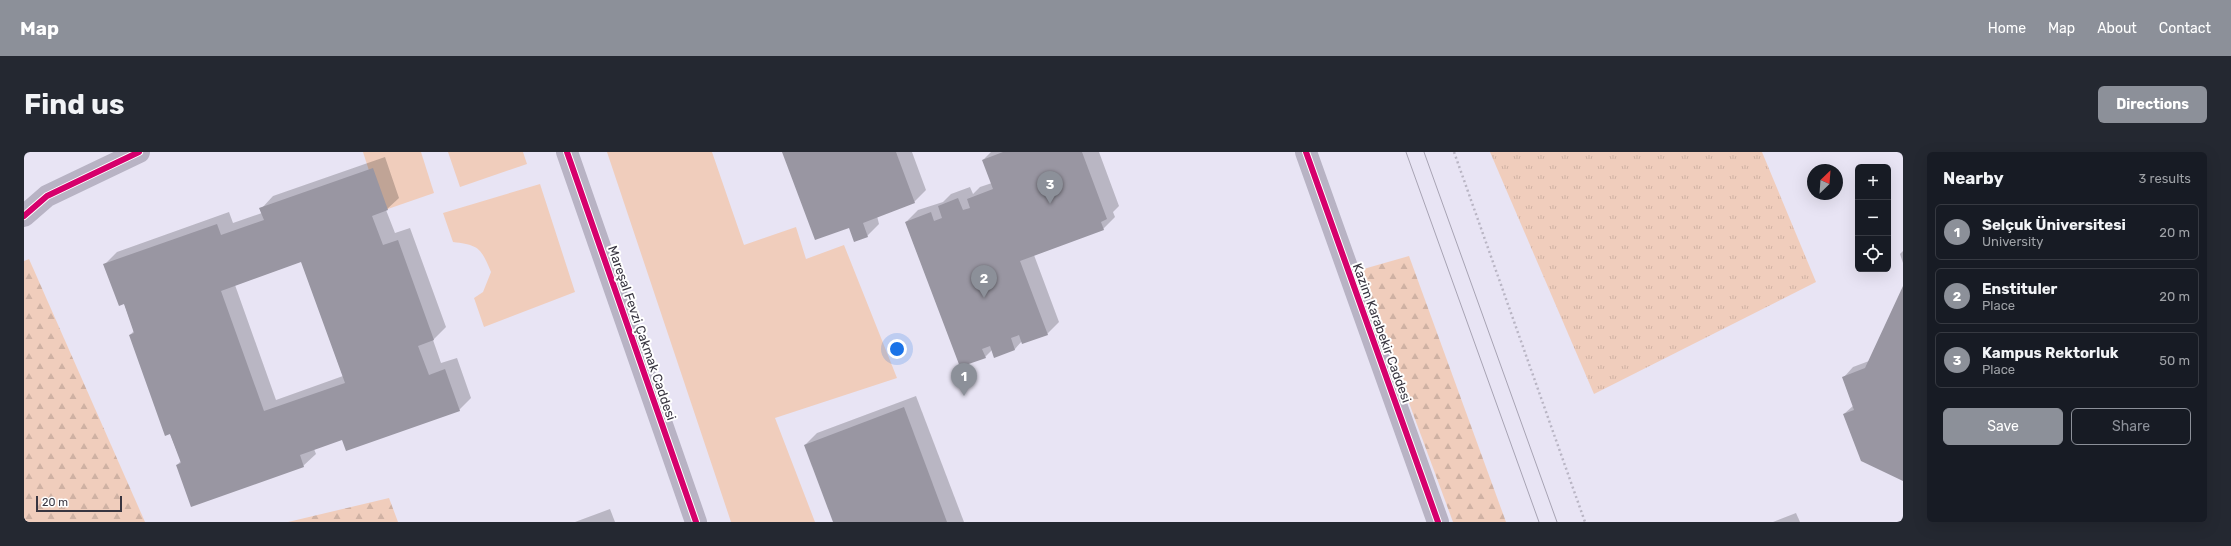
<!DOCTYPE html>
<meta charset="utf-8">
<style>
:root{--surface:#171b24;--page:#242831;--text:#f1f3f6;--muted:#9ea1a6;--line:#363941;--accent:#8c9099}
body{margin:0;font-family:Rubik,sans-serif;background:var(--page);color:var(--text)}
.controls{position:absolute;right:12px;top:12px;display:grid;overflow:hidden;border-radius:6px;box-shadow:0 4px 16px #0002}
.controls button{width:36px;height:36px;display:grid;place-items:center;padding:0;border:0;border-bottom:1px solid var(--line);background:var(--surface);color:var(--text);font:20px sans-serif}
.compass{position:absolute;left:1783px;top:12px;width:36px;height:36px;border-radius:50%;background:var(--surface);box-shadow:0 4px 16px #0002;rotate:25deg}
.scale{position:absolute;left:12px;bottom:10px;width:86px;box-sizing:border-box;padding-left:4px;border:2px solid #383540;border-top:0;font-size:11px;line-height:14px;white-space:nowrap;color:#383540;-webkit-text-stroke:3px #fff;paint-order:stroke}
.you{position:absolute;left:873px;top:197px;width:14px;height:14px;margin:-10px;border:3px solid #fff;border-radius:50%;background:#1a73e8;box-shadow:0 0 0 6px #1a73e833}
.badge{display:grid;place-items:center;width:26px;height:26px;border-radius:50%;background:var(--accent);color:#fff;font-size:13px;font-weight:700}
.pin{position:absolute;translate:-50% -33px;filter:drop-shadow(0 1px 2px #0008)}
.pin::after{content:'';position:absolute;top:21px;width:14px;height:12px;background:inherit;clip-path:polygon(0 0,100% 0,50% 100%)}
.list{margin:0;padding:0;list-style:none}
h2{display:flex;justify-content:space-between;align-items:center;height:52px;margin:0;padding:0 16px;font-size:17px}
h2 small{font-size:13px;font-weight:400;color:var(--muted)}
.list li{display:grid;grid-template-columns:26px 1fr auto;gap:12px;align-items:center;box-sizing:border-box;height:56px;margin:0 8px 8px;padding:0 8px;border:1px solid var(--line);border-radius:6px}
.list b{display:block;font-size:15px;white-space:nowrap}
.list p{margin:0;font-size:13px;white-space:nowrap;color:var(--muted)}
.list em{font-size:13px;font-style:normal;color:var(--muted)}
.actions{display:flex;gap:8px;padding:12px 16px}
.actions a{flex:1;padding:9px 0;border:1px solid var(--accent);border-radius:6px;text-align:center;font-size:14px;color:var(--accent)}
.actions .main{background:var(--accent);color:#fff}
.icon{flex:none;width:22px;height:22px;fill:none;stroke:currentColor;stroke-width:2;stroke-linecap:round;stroke-linejoin:round}
.map{position:relative;flex:none;width:1879px;height:370px;overflow:hidden;border-radius:6px}
header{display:flex;align-items:center;gap:24px;box-sizing:border-box;height:56px;padding:0 20px;background:var(--accent);color:#fff}
header strong{font-size:19px}
nav{display:flex;gap:22px;margin-inline-start:auto;font-size:14px}
.intro{display:flex;align-items:center;justify-content:space-between;box-sizing:border-box;height:96px;padding:0 24px}
h1{margin:0;font-size:28px}
.button{padding:10px 18px;border-radius:6px;background:var(--accent);color:#fff;font-size:14px;font-weight:700}
main{display:flex;gap:24px;padding:0 24px}
aside{flex:1;background:var(--surface);border-radius:6px;box-shadow:0 4px 16px #0002}
.map>svg:first-child{display:block}
</style>
<header>
<strong>Map</strong>
<nav><a>Home</a><a>Map</a><a>About</a><a>Contact</a></nav>
</header>
<div class="intro"><h1>Find us</h1><a class="button">Directions</a></div>
<main>
<div class="map">
<svg width="1879" height="370" viewBox="0 0 1879 370">
<defs>
<pattern id="forest-firs" width="22" height="20" patternUnits="userSpaceOnUse"><rect width="22" height="20" fill="#f0cdbc"/><path d="M5 1l3.5 6h-7zM16 11l3.5 6h-7z" fill="#cfb1a3"/></pattern>
<pattern id="park-tufts" width="24" height="20" patternUnits="userSpaceOnUse"><rect width="24" height="20" fill="#f0cdbc"/><path d="M3 7l-1-3M5 7V3M7 7l1-3M15 17l-1-3M17 17v-4M19 17l1-3" fill="none" stroke="#cfb1a3"/></pattern>
</defs>
<rect width="100%" height="100%" fill="#e8e4f4"/>
<!-- green -->
<g fill="#f0cdbc">
<path d="M339,0H397L410,41L358,59Z"/>
<path d="M424,0H499L503,12L436,35Z"/>
<path d="M583,0H688L720,93L772,75L782,107L820,93L873,226L751,266L791,370H707Z"/>
<path d="M516,32L551,140L460,175L450,146L459,140L467,120C457,96 455,93 429,90L419,61Z"/>
</g>
<!-- forest -->
<g fill="url(#forest-firs)">
<path d="M1385,104L1482,370H1429L1336,118Z"/>
<path d="M5,107L121,370H0V109Z"/>
<path d="M365,346L374,370H264Z"/>
</g>
<!-- park -->
<path fill="url(#park-tufts)" d="M1466,0H1738L1792,130L1570,242Z"/>
<!-- shadow -->
<g fill="#0003" fill-rule="evenodd">
<path d="M759,0H888L902,38L890,50L853,64L855,72L843,84L825,74Z"/>
<path d="M967,0H1075L1095,54L1089,60L1091,65L1079,77L1010,103L1035,170L1023,182L998,189L991,197L968,198L961,205L882,70L894,58L919,50L927,42L946,35L949,42L956,35L968,31L959,8Z"/>
<path d="M361,5L375,46L362,58L371,81L386,76L422,175L409,188L417,211L433,206L447,246L435,258L319,287L290,297L292,302L279,314L153,313L157,309L106,183L110,179L100,151L81,112L93,100L205,60L209,71L238,61L237,57L249,44ZM278,109L319,224L252,248L211,133Z"/>
<path d="M1879,99V111L1876,102Z"/>
<path d="M1879,137V328L1820,262L1830,253L1820,225L1829,215L1845,209Z"/>
<path d="M892,244L940,370H810L781,293L793,281Z"/>
<path d="M586,357L591,370H551Z"/>
<path d="M1772,361L1776,370H1749Z"/>
</g>
<!-- building -->
<g fill="#9996a2" fill-rule="evenodd">
<path d="M758,0H872L891,51L839,71L844,85L830,90L825,76L791,88Z"/>
<path d="M979,0H1058L1083,67L1077,70L1080,78L996,109L1024,183L998,192L995,183L987,186L991,198L970,206L966,194L958,197L962,206L936,215L881,70L907,60L910,69L918,66L914,54L934,46L939,58L946,56L943,47L969,37L958,8Z"/>
<path d="M349,16L364,58L348,64L359,93L374,88L410,188L394,194L405,223L421,217L436,259L322,299L318,288L276,303L280,315L167,355L152,313L157,311L146,282L141,284L105,183L110,181L100,152L95,154L79,112L193,72L197,83L240,68L235,56ZM277,110L321,231L240,259L197,139Z"/>
<path d="M1879,134V329L1837,309L1819,262L1830,258L1818,225L1841,216Z"/>
<path d="M880,255L923,370H809L780,293Z"/>
</g>
<g fill="none" stroke-linecap="round" stroke-linejoin="round">
<!-- path -->
<path stroke="#b9b5c4" stroke-width="2.5" stroke-dasharray="2 3" stroke-linecap="butt" d="M1430,0L1561,370"/>
<!-- minor -->
<path stroke="#b8b3c4" stroke-width="22" d="M0,64L23,44L115,0"/>
<!-- tertiary -->
<g stroke="#b8b3c4" stroke-width="22">
<path d="M543,0L672,370"/>
<path d="M1282,0L1414,370"/>
</g>
<!-- tram -->
<g stroke="#a7a3b3" stroke-width="1">
<path d="M1382,0L1515,370"/>
<path d="M1400,0L1533,370"/>
</g>
<!-- cycleway casing -->
<g stroke="#fff" stroke-width="8">
<g id="cycleway">
<path d="M543,0L672,370"/>
<path d="M1282,0L1414,370"/>
<path d="M0,64L23,44L115,0"/>
</g>
</g>
<!-- cycleway -->
<use href="#cycleway" stroke="#d6006c" stroke-width="6"/>
</g>
<g text-anchor="middle" dominant-baseline="central" stroke-width="4" stroke-linejoin="round" paint-order="stroke">
<!-- street labels -->
<g font-size="13" fill="#383540" stroke="#fff">
<text transform="translate(618 181) rotate(71)">Mareşal Fevzi Çakmak Caddesi</text>
<text transform="translate(1358 181) rotate(70)">Kazim Karabekir Caddesi</text>
</g>
</g>
</svg>
<div class="controls">
<button>+</button>
<button>−</button>
<button><svg class="icon" aria-label="locate" viewBox="0 0 24 24"><circle cx="12" cy="12" r="6"/><path d="M12 2v4M12 18v4M2 12h4M18 12h4"/></svg></button>
</div>
<svg class="compass" viewBox="-18 -18 36 36"><path d="M0-13l5 13h-10z" fill="#e53935"/><path d="M0 13l5-13h-10z" fill="#9ea1a6"/></svg>
<div class="scale">20 m</div>
<div class="you"></div>
<div class="pin badge" style="left:940px;top:244px">1</div>
<div class="pin badge" style="left:960px;top:146px">2</div>
<div class="pin badge" style="left:1026px;top:52px">3</div>
</div>
<aside>
<h2>Nearby<small>3 results</small></h2>
<ul class="list">
<li><span class="badge">1</span><div><b>Selçuk Üniversitesi</b><p>University</p></div><em>20 m</em></li>
<li><span class="badge">2</span><div><b>Enstituler</b><p>Place</p></div><em>20 m</em></li>
<li><span class="badge">3</span><div><b>Kampus Rektorluk</b><p>Place</p></div><em>50 m</em></li>
</ul>
<div class="actions"><a class="main">Save</a><a>Share</a></div>
</aside>
</main>
